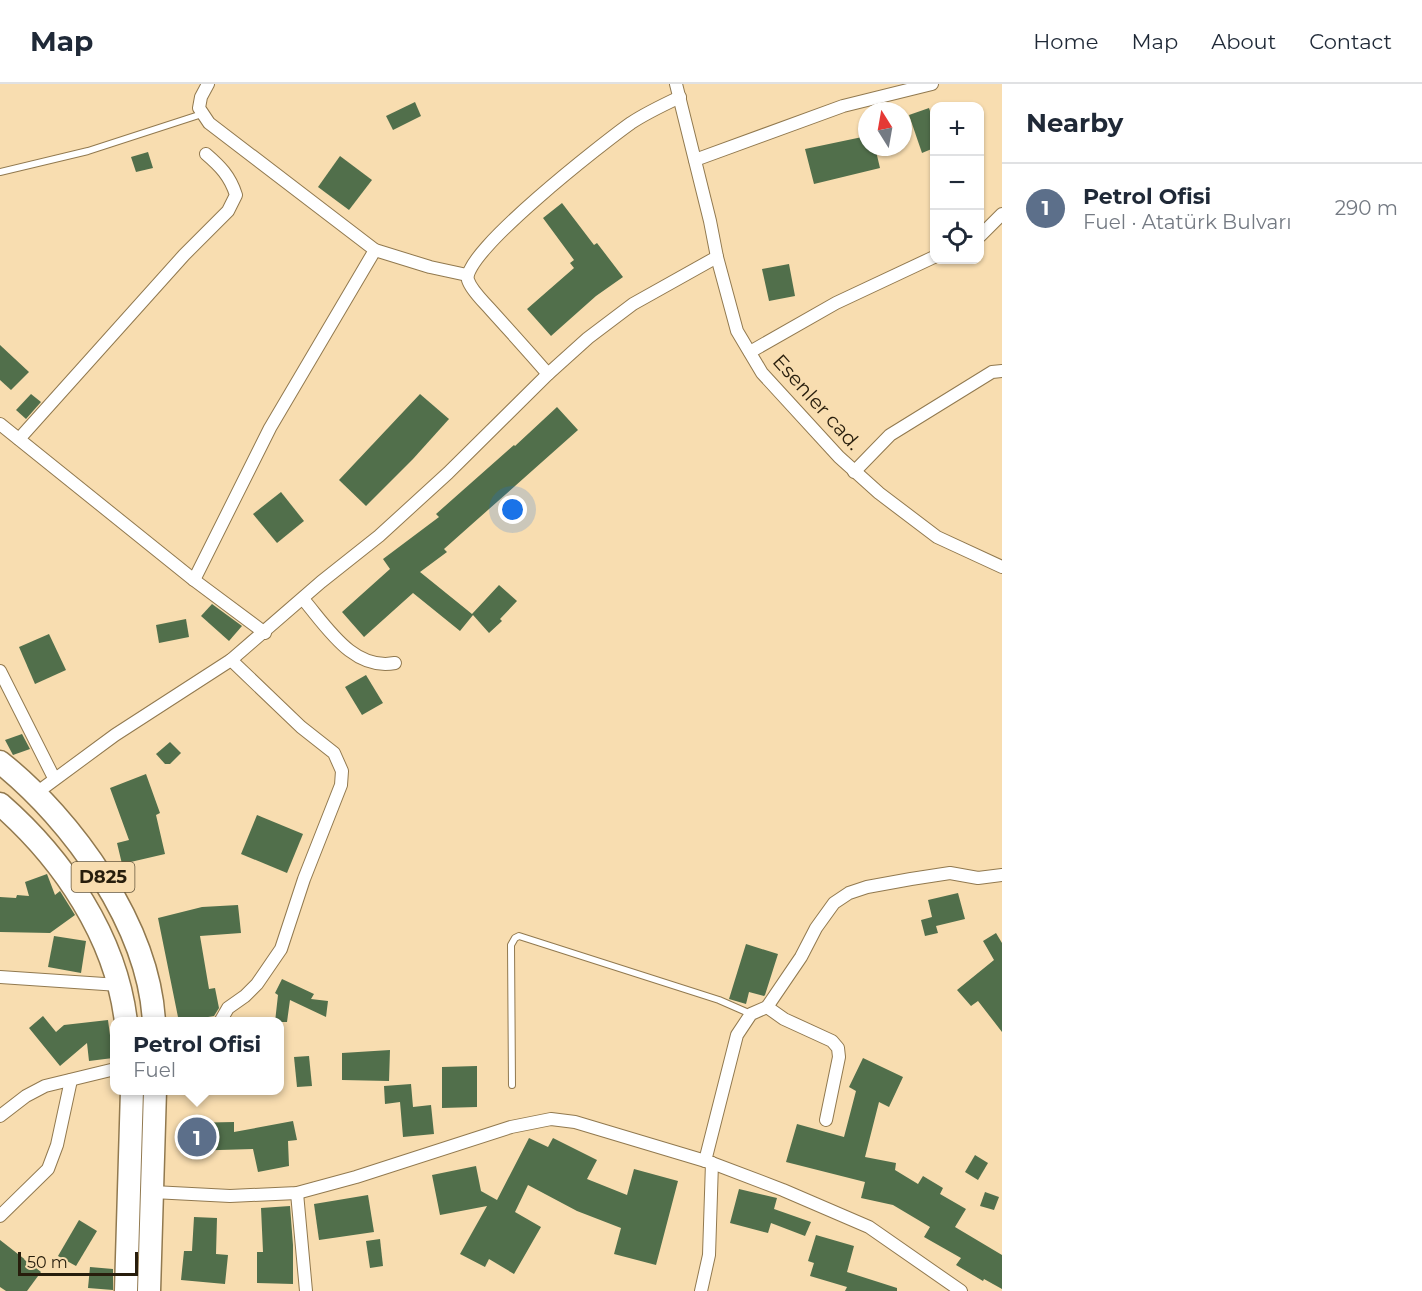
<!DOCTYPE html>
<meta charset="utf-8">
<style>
:root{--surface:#fff;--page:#f6f6f7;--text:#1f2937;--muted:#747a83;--line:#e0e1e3;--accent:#d93025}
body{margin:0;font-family:Montserrat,sans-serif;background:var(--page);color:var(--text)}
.controls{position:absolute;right:18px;top:18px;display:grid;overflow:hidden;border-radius:12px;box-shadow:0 2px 4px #0004}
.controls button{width:54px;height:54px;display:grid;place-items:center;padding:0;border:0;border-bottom:2px solid var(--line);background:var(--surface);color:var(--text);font:30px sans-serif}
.compass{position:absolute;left:858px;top:18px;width:54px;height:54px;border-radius:50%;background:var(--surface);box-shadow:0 2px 4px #0004;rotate:349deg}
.scale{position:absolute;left:18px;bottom:15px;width:120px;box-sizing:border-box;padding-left:6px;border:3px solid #271d0c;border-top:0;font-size:16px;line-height:21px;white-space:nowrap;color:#271d0c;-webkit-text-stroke:4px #f8ddb0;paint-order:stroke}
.you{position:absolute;left:513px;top:426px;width:21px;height:21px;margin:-15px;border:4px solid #fff;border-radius:50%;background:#1a73e8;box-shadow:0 0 0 9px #1a73e833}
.badge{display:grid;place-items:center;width:39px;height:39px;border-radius:50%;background:var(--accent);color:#fff;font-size:20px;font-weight:700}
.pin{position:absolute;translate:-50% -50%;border:3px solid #fff;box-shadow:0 2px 6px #0006}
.popup{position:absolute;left:110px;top:933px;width:174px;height:78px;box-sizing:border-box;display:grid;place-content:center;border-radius:12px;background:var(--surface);filter:drop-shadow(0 2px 4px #0005);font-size:20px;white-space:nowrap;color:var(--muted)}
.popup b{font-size:22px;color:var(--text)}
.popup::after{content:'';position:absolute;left:50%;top:100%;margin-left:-12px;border:12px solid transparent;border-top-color:var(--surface)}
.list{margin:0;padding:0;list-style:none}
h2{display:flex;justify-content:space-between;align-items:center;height:78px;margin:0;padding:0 24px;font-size:26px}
h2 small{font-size:20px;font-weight:400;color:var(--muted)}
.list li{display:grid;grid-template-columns:39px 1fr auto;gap:18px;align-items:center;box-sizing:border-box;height:90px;padding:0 24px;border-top:2px solid var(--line)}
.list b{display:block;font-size:22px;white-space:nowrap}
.list p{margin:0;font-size:20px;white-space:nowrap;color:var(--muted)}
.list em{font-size:20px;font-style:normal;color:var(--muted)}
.icon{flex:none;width:33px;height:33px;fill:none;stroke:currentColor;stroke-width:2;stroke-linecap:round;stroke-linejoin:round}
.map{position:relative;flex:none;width:1002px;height:1207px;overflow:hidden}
header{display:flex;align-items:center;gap:36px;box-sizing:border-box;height:84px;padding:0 30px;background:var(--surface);border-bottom:2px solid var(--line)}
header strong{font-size:28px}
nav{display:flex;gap:33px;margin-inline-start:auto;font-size:21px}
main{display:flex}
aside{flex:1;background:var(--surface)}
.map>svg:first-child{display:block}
</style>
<header>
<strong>Map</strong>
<nav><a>Home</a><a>Map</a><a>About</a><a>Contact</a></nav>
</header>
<main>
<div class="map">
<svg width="1002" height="1207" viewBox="0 0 1002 1207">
<rect width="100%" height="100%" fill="#f8ddb0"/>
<!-- building -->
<g fill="#516f4b">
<path d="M415,18L421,32L393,46L386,32Z"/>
<path d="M929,24L934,39V64L922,69L909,31Z"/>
<path d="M867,52V63H875L880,84L814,100L805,65Z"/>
<path d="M148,68L153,84L136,88L131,73Z"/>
<path d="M340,72L372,96L349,126L318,103Z"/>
<path d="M562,119L594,161L597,159L623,193L596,212L551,252L527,225L574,184L570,179L574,176L543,134Z"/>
<path d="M789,180L795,212L769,217L762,185Z"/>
<path d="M0,261L29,288L11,306L0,296Z"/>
<path d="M31,310L41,318L26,335L16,326Z"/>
<path d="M420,310L449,335L413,375L366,422L339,396Z"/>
<path d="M557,323L578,346L444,465L447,468L420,488L472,530L499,501L517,517L500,535L502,537L489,549L473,531L460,547L413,509L364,553L342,528L390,485L383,475L439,433L436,430L514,361L515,362Z"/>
<path d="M281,408L304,437L277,459L253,430Z"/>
<path d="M212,520L242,542L229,557L201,532Z"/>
<path d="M186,535L189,553L159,559L156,541Z"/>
<path d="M49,550L66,586L35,600L19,563Z"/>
<path d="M366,591L383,619L362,631L345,603Z"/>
<path d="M22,650L30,665L13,671L5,656Z"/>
<path d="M170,658L181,669L170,680H165L156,670Z"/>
<path d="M146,690L160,729L156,731L165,770L122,780L117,759L129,756L110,704Z"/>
<path d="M257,731L303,750L287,789L241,770Z"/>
<path d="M47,790L55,811L60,807L75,831L50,849L0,848V813L16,814L17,811L29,812L25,798Z"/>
<path d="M958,809L965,835L936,842L938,849L925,852L921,836L932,833L928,816Z"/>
<path d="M238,821L241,849L200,852L209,905L215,904L219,924L214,932L179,938L158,834L202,823Z"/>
<path d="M996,849L1002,859V948L978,917L971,922L957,906L994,876L983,857Z"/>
<path d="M54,852L86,857L81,889L48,883Z"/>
<path d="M746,860L778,870L765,911L764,912L749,908L746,920L729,915Z"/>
<path d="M282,895L314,910L311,915L328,917L326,933L290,916L287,938H275L278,911L275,909Z"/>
<path d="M43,932L56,948L64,941L108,936L113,974L89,977L87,959L60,982L29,944Z"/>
<path d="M390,966L389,997L342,996V969Z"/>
<path d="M309,972L312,1002L297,1003L294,973Z"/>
<path d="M863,974L903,993L889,1023L879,1018L865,1073L896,1079L895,1086L918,1100L923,1092L943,1104L940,1110L966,1125L955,1143L1002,1171V1205L984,1195L983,1197L956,1181L961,1174L924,1153L930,1143L893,1121L861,1114L865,1098L786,1078L797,1040L844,1053L856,1007L849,1003Z"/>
<path d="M477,982V1023L442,1024V983Z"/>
<path d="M411,1000L413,1023L431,1021L434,1050L403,1053L400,1018L385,1020L384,1002Z"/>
<path d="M293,1037L297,1056L288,1057L289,1082L258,1088L253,1065L186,1067L185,1039L234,1038V1048Z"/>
<path d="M529,1054L548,1063L553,1054L597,1076L587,1095L627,1111L634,1085L678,1097L656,1181L614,1170L621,1144L577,1127L528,1101L515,1128L541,1143L514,1190L489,1175L485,1183L460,1170L487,1122L440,1131L432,1091L476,1082L481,1107L497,1116Z"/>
<path d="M975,1071L988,1079L978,1096L965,1088Z"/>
<path d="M739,1105L777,1114L774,1125L811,1138L805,1152L771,1139L768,1149L730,1139Z"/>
<path d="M985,1108L999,1113L994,1126L980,1122Z"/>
<path d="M368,1111L374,1148L319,1156L314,1120Z"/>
<path d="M290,1122L293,1161V1200L257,1199V1168H263L261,1124Z"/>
<path d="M194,1133L217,1134L216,1170L228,1171L225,1200L181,1196L184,1167H192Z"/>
<path d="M79,1136L97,1147L76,1182L58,1172Z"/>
<path d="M816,1151L854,1162L847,1188L897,1204V1207H845L847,1203L810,1192L814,1179L808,1177Z"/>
<path d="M380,1155L383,1182L370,1184L366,1157Z"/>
<path d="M0,1156L41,1188L27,1207H6L0,1203Z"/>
<path d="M90,1183L113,1185V1206L88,1204Z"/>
</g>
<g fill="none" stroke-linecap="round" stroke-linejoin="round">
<!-- lane casing -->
<g stroke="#91794f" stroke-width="8">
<g id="lane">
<path d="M0,88L88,67L202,30"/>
<path d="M512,1001L511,861L515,854L519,852L719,916L751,930"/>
</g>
</g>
<!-- street casing -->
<g stroke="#91794f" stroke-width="14">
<g id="street">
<path d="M208,0L201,13L199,24L209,39L375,166L430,183L467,191"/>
<path d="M676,0L710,137L717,173L737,247L762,289L839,373L879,409L937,453L1002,483"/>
<path d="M695,76L843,22L932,0"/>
<path d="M980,152L1002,130"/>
<path d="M750,268L836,219L934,173"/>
<path d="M548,290C529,268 509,246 490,225C483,217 471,206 468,196C460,170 607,56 631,39C646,29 663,21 680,13"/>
<path d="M0,340L194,496L265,549"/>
<path d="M19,355L184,171L228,127L236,111C230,92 220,82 206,70"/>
<path d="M854,388L890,351L992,288L1002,287"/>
<path d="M194,496L270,344L375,166"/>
<path d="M303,515C327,543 353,587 395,579"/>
<path d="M0,587L54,694"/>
<path d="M35,710L115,651L231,576L321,498L379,452L448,389L548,290L588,254L633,220L717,173"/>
<path d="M0,893L119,901"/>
<path d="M767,923L784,935L832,957L838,964L839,973L826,1036"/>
<path d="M220,938L228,924L245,912L257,900L281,865L304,795L341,701L342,687L334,669L301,643L231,576"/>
<path d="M0,1032L26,1012L45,1002L115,985"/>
<path d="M705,1077L737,951L751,930L767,923L801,873L816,844L834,819L849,809L867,803L911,795L950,789L978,794L1002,791"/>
<path d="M153,1108L230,1112L297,1109L356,1093L511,1043L551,1035L575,1038L712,1079L783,1106L869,1143L961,1207"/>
<path d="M297,1109L306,1207"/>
<path d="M0,1132L48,1085L57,1061L71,996"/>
<path d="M701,1207L709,1171L712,1079"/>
</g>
</g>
<!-- highway casing -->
<g stroke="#91794f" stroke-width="25">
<g id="highway">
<path d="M0,678C73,736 149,842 154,938"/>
<path d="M0,720C63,775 116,853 126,938"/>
<path d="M126,1207L132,1006"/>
<path d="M149,1207L155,1006"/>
</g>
</g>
<!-- lane -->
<use href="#lane" stroke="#fff" stroke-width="6"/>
<!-- street -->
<use href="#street" stroke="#fff" stroke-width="12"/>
<!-- highway -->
<use href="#highway" stroke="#fff" stroke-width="22"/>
</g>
<g text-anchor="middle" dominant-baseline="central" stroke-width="6" stroke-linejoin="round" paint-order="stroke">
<!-- shield labels -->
<rect fill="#f8ddb0" stroke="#66573d" stroke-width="1.5" x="71.5" y="778" width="63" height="30" rx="4.5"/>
<g font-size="18" font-weight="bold" fill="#271d0c">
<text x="103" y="793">D825</text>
</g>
<!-- street labels -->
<g font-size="20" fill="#271d0c" stroke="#f8ddb0">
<text transform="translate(817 318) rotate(48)">Esenler cad.</text>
</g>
</g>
</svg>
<div class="controls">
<button>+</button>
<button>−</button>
<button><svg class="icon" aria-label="locate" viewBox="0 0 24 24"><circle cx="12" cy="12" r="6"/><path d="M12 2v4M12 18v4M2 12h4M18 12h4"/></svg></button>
</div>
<svg class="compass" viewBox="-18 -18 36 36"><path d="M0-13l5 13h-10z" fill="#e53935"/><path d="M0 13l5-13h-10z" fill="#747a83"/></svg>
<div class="scale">50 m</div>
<div class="you"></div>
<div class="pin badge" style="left:197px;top:1053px;background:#5c6f8a">1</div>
<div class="popup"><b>Petrol Ofisi</b>Fuel</div>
</div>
<aside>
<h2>Nearby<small></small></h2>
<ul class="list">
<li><span class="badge" style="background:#5c6f8a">1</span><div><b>Petrol Ofisi</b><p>Fuel · Atatürk Bulvarı</p></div><em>290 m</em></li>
</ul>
</aside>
</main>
